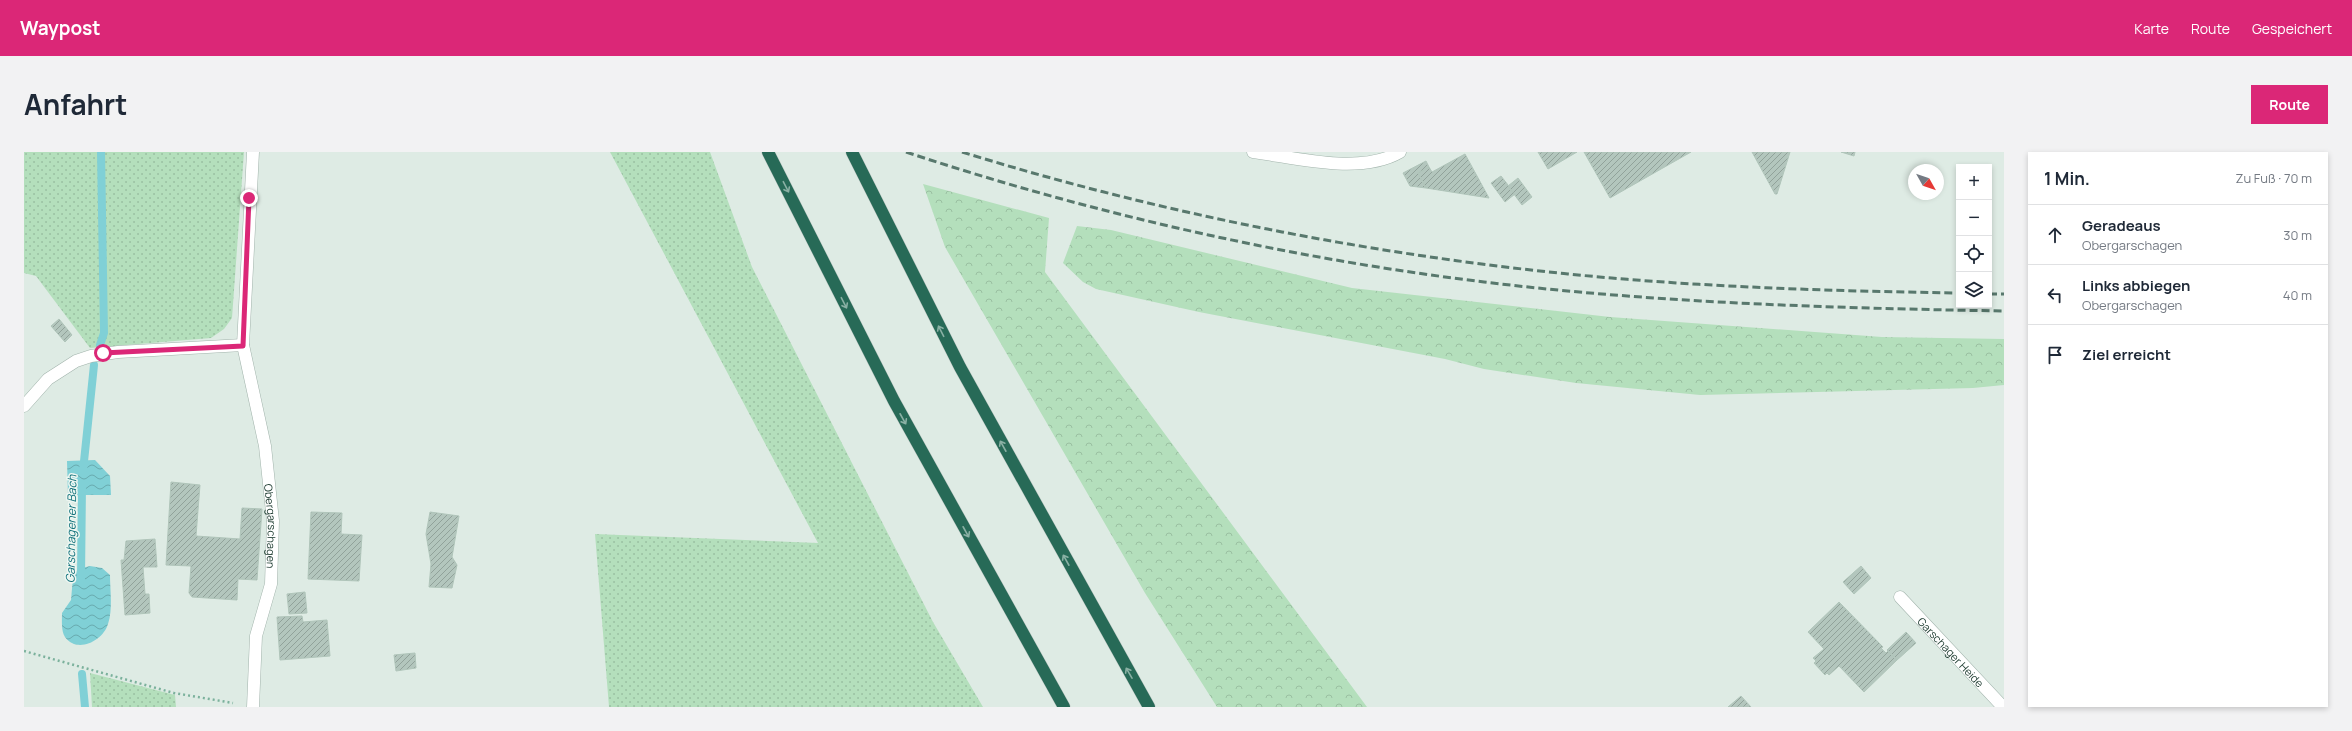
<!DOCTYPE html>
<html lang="de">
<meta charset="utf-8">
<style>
:root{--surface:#fff;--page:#f2f2f3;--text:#1f2937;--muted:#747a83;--line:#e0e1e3;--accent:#db2777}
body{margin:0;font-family:Manrope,sans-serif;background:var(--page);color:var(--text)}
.controls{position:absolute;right:12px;top:12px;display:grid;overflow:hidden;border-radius:0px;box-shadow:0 2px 6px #0003}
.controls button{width:36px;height:36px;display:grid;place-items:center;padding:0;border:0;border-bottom:1px solid var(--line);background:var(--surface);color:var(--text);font:20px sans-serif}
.compass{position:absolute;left:1884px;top:12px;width:36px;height:36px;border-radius:50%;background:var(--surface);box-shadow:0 2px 6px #0003;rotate:130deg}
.stop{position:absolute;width:12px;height:12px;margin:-9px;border:3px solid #db2777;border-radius:50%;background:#fff}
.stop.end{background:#db2777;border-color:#fff;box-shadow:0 1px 4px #0008}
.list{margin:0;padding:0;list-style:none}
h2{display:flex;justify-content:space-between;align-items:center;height:52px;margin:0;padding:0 16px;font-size:17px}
h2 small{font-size:13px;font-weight:400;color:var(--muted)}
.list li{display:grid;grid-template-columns:26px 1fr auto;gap:12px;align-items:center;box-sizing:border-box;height:60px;padding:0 16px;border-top:1px solid var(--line)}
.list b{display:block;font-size:15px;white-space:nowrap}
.list p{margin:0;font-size:13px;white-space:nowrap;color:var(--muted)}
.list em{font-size:13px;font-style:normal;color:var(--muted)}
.icon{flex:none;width:22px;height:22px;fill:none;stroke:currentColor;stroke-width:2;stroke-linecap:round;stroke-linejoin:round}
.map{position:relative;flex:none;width:1980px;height:555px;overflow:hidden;border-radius:0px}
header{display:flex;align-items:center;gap:24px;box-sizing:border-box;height:56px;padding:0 20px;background:var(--accent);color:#fff}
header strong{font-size:19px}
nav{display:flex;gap:22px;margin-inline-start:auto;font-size:14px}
.intro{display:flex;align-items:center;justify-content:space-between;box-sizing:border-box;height:96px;padding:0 24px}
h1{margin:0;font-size:28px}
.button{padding:10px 18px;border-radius:0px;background:var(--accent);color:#fff;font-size:14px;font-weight:700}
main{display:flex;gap:24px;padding:0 24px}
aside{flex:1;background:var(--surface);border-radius:0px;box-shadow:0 2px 6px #0003}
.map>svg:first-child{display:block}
</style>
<header>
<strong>Waypost</strong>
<nav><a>Karte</a><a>Route</a><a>Gespeichert</a></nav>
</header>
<div class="intro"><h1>Anfahrt</h1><a class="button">Route</a></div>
<main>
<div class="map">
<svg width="1980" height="555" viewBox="0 0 1980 555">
<defs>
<pattern id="grass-dots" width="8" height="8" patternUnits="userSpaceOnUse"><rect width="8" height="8" fill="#b4dfbc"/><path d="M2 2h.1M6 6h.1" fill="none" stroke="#9ac0a2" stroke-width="1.8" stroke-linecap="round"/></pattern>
<pattern id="forest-crowns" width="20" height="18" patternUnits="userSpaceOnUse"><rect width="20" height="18" fill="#b4dfbc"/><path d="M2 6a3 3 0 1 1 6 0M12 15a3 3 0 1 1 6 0" fill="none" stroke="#9ac0a2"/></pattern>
<pattern id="water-waves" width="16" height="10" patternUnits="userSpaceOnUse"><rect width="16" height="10" fill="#80d0d6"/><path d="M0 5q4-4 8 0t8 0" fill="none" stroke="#68aaae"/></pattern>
<pattern id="building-hatch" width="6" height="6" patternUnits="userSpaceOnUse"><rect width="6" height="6" fill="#b3c6bd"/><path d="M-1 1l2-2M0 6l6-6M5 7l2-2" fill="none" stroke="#91a29a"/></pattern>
</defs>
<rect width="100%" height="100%" fill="#deebe4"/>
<!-- grass -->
<g fill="url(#grass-dots)">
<path d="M0,0H220L208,166L200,177L187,186L66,196L12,124L0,121Z"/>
<path d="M586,0H686L728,115L909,470L959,555H585L571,382L794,391Z"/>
<path d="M66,521L151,543L152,555H68Z"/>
</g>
<!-- forest -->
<g fill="url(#forest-crowns)">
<path d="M899,32L1025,66L1021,120L1343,555H1193L1121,441L921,95Z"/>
<path d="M1053,74L1087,78L1328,136L1586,165L1858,185L1980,187V233L1949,236L1676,243L1552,231L1460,217L1421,207L1175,160L1072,137L1059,130L1039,111Z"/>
</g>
<!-- water -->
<g fill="url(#water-waves)">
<path d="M71,308L86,324L87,343H44L43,309Z"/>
<path d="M66,414L78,416L86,423C86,438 89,458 84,472C79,489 53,502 41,485C37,479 38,468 38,461L47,448L49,425L54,417Z"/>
</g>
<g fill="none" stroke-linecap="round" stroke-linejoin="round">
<!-- stream -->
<g stroke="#80d0d6" stroke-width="8">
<path d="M76,193L80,181L77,0"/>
<path d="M59,319L70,213"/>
<path d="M57,427L58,333"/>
<path d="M58,522L61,555"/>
</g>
</g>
<!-- building -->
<g fill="url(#building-hatch)" stroke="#b0c5ba">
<path d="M1514,0H1553L1524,17Z"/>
<path d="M1560,0H1667L1586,46Z"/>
<path d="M1728,0H1766L1753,42H1751Z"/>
<path d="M1817,0H1831L1830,4Z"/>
<path d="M1441,2L1465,46L1402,36L1394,21L1405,15L1408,20Z"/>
<path d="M1402,9L1405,15L1394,21L1402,36L1386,34L1379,21Z"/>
<path d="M1477,24L1491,42L1481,50L1467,31Z"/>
<path d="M1494,26L1508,45L1498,53L1484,34Z"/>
<path d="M35,167L48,183L41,190L27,174Z"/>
<path d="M147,330L176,333L172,384L216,387L218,356L238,357L233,428L214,427L213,448L168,445L165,441L167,414L142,413Z"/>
<path d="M287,360L318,361L317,382L338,383L335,429L284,427Z"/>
<path d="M406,360L435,364L428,405L433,413L428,436L405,435L407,412L402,382Z"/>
<path d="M131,387L133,415H119L121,442H125L126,461L101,463L97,408H100L102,389Z"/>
<path d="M1837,414L1847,426L1830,442L1819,430Z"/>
<path d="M281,440L283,461L265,462L263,442Z"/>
<path d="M1815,450L1859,495L1857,496L1862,501L1864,499L1873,508L1840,540L1815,514L1805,523L1803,521L1801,523L1790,511L1792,509L1789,506L1800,497L1784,480Z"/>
<path d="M278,464L279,470L303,468L306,504L256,508L253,465Z"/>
<path d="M1882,480L1892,491L1873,508L1863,498Z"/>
<path d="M391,501L392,516L372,519L370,503Z"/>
<path d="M1717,544L1727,555H1704Z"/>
</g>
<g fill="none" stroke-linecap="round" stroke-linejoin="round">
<!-- service casing -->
<g stroke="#a1b3ab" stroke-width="13">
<g id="service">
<path id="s1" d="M1876,445L1979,555"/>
</g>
</g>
<!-- minor casing -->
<g stroke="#a1b3ab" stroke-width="13">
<g id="minor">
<path id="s2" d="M229,0L219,193L241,294L249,369L247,432L232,484L229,555"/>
<path d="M1229,0C1274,6 1336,23 1376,0"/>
<path d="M0,254L24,227L52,209L67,204L94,200L219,193"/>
</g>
</g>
<!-- motorway casing -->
<g stroke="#c0c8c5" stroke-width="13">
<g id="motorway">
<path d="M744,0L870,249L1040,555"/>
<path d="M828,0L936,215L1125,555"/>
</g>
</g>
<!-- path -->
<path stroke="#7bb19c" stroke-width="2.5" stroke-dasharray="2 3" stroke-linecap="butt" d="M0,499L150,541L209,551"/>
<!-- service -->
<use href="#service" stroke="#fff" stroke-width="12"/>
<!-- minor -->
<use href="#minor" stroke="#fff" stroke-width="12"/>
<!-- motorway -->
<use href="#motorway" stroke="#276a57" stroke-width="12"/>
<!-- rail -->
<g stroke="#58786d" stroke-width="3" stroke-dasharray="8 4" stroke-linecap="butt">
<path d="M882,0C1069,62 1264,106 1460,130C1633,151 1806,156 1980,159"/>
<path d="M938,0C1135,61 1339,101 1544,122C1674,135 1805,139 1935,141"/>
<path d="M1965,142H1980"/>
</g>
</g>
<!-- one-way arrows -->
<defs><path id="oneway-shaft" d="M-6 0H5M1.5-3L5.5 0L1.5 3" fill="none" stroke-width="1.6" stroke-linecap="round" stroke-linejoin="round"/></defs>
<g stroke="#8ab0a4">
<use href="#oneway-shaft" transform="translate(762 35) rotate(63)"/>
<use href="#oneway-shaft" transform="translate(820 151) rotate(63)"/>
<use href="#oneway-shaft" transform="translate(917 179) rotate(-117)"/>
<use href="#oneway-shaft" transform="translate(879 267) rotate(61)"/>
<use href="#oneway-shaft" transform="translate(979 294) rotate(-119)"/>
<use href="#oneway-shaft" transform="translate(942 380) rotate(61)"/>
<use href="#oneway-shaft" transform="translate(1042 408) rotate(-119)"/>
<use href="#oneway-shaft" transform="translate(1105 521) rotate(-120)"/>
</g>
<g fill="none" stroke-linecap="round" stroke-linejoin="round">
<!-- route -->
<path stroke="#db2777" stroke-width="5" d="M79,201L219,194L225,46"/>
</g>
<g text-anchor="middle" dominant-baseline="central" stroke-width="3" stroke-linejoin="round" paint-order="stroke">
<!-- street labels -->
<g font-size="11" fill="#1e3c31" stroke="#eef7f2">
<text stroke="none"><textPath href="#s2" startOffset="377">Obergarschagen</textPath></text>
<text stroke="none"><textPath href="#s1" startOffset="75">Garschager Heide</textPath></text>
</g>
<!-- water labels -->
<g font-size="12" font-style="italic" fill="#14737c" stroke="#eef7f2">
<text transform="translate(47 377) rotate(-89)">Garschagener Bach</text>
</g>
</g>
</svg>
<div class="controls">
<button>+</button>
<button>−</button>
<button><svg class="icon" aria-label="locate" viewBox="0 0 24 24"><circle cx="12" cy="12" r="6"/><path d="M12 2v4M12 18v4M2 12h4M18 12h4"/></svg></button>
<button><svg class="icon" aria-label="layers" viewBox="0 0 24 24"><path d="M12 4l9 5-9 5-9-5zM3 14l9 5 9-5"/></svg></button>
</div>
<svg class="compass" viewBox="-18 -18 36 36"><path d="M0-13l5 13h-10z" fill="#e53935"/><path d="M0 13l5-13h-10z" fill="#747a83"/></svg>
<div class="stop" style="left:79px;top:201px"></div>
<div class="stop end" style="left:225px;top:46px"></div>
</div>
<aside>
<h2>1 Min.<small>Zu Fuß · 70 m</small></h2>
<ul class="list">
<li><svg class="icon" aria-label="ahead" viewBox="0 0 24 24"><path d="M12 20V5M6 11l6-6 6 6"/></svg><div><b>Geradeaus</b><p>Obergarschagen</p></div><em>30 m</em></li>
<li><svg class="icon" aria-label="left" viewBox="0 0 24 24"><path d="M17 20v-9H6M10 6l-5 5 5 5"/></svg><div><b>Links abbiegen</b><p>Obergarschagen</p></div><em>40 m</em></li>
<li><svg class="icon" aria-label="arrive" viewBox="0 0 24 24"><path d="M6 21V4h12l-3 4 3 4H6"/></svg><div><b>Ziel erreicht</b></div></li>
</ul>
</aside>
</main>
